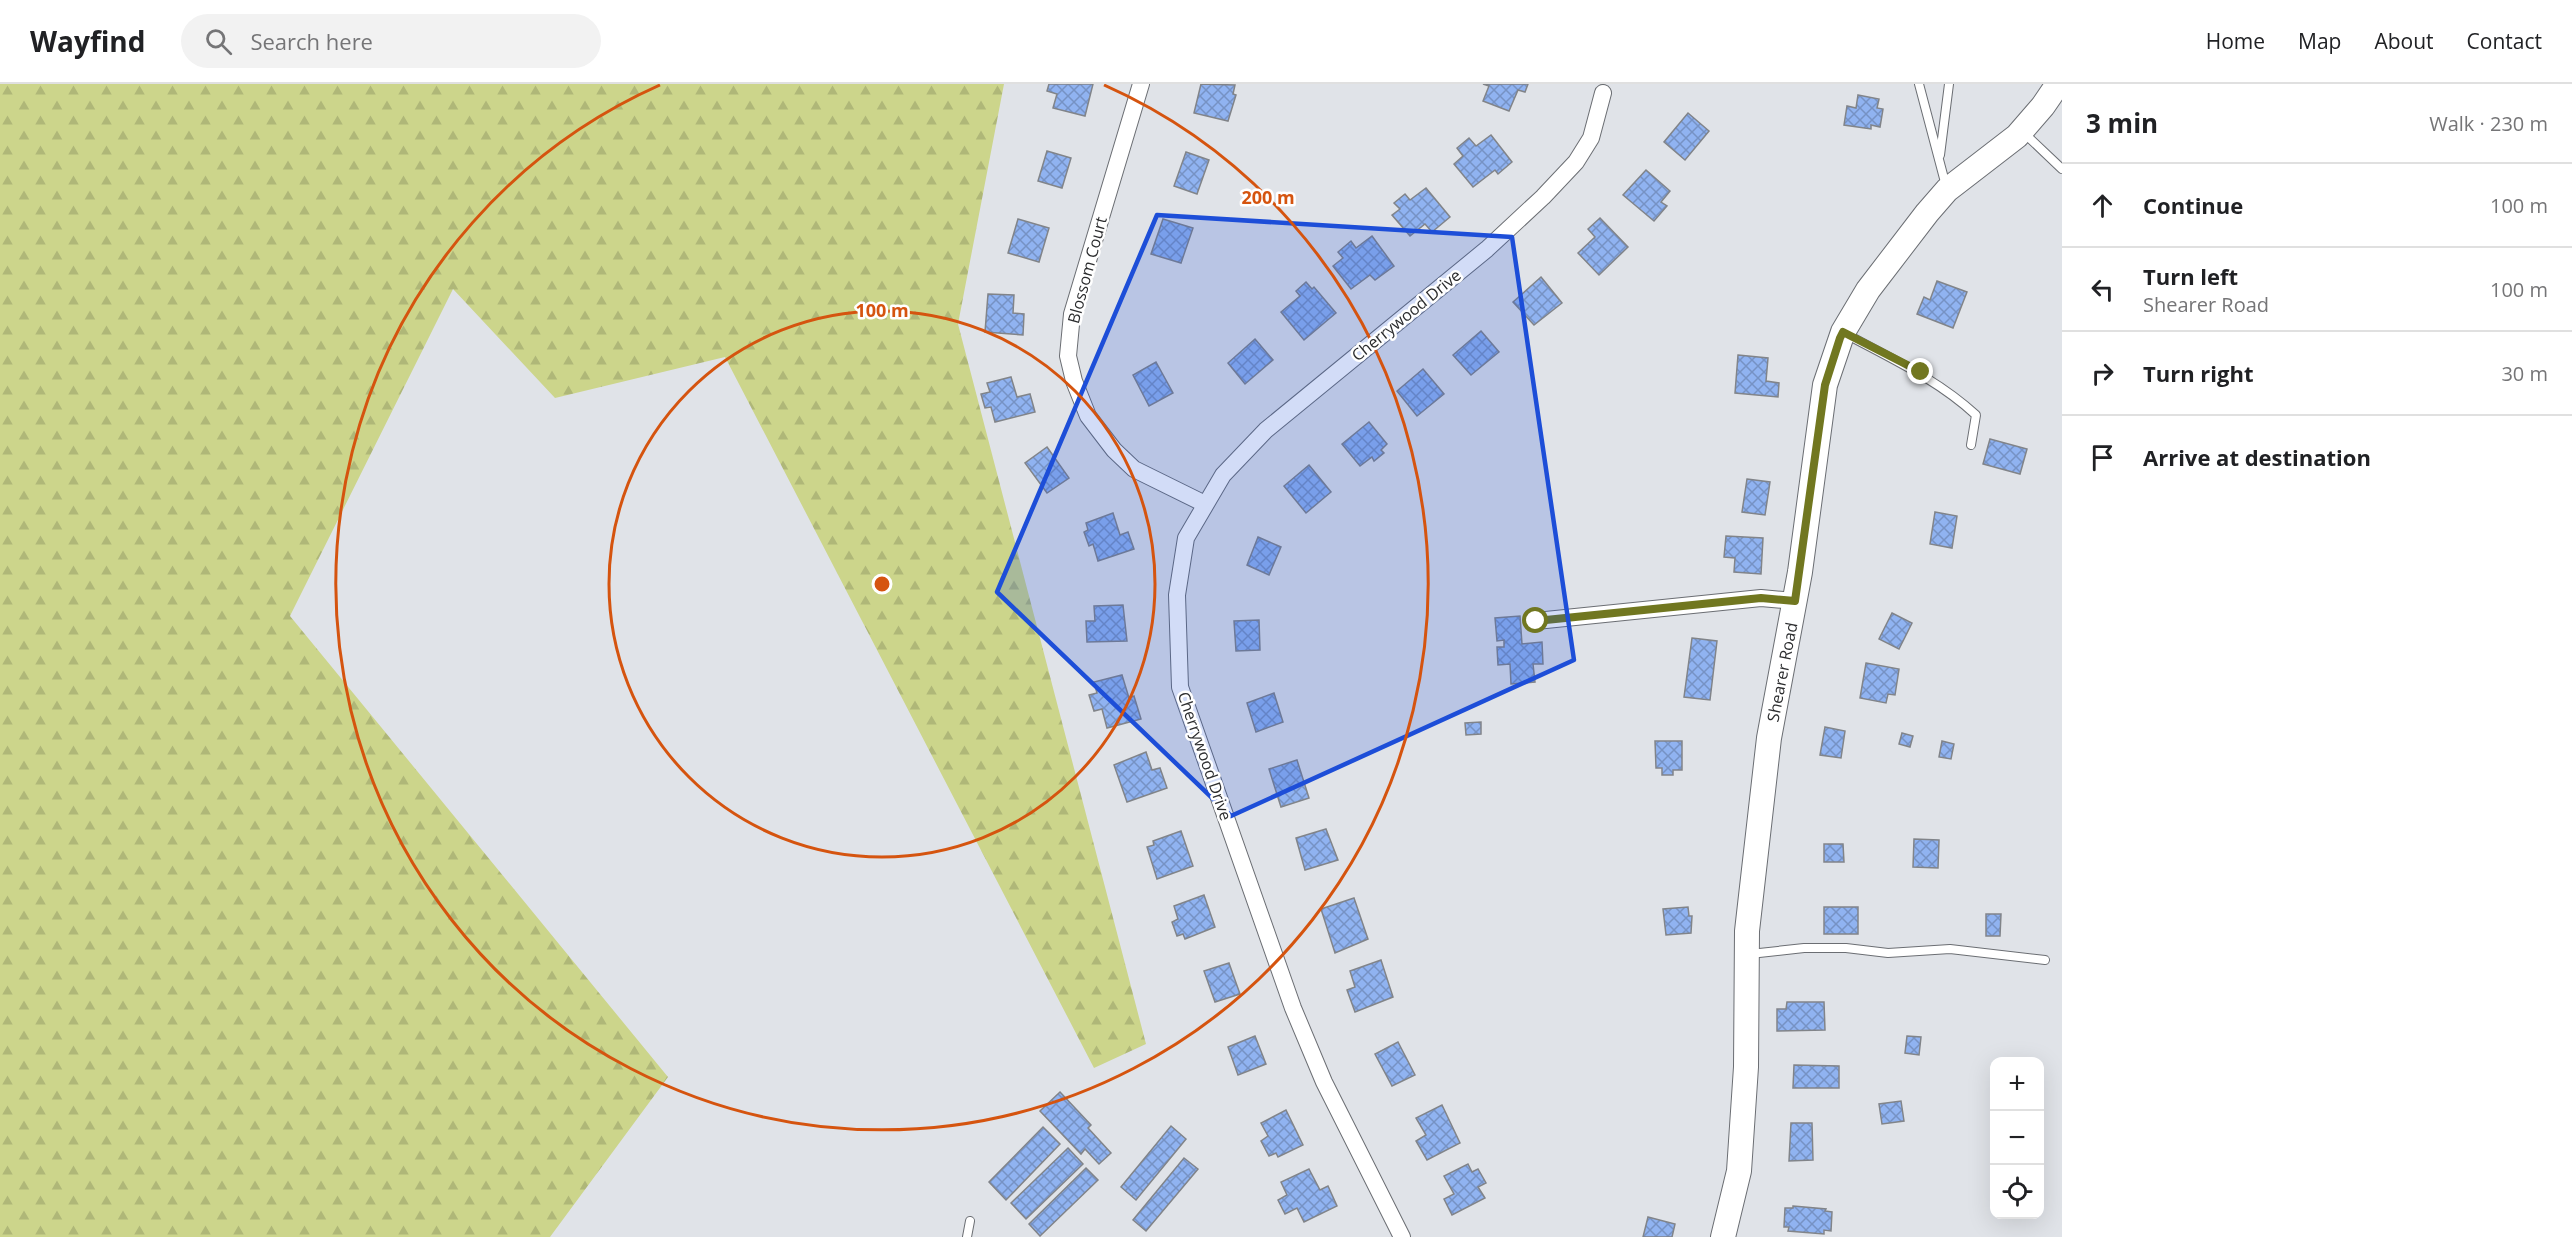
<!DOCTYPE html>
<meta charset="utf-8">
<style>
:root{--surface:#fff;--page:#f2f2f2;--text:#202124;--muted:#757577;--line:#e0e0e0}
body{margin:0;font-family:"Open Sans",sans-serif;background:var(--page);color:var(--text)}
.controls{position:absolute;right:18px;bottom:18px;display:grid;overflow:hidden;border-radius:12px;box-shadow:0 6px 24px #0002}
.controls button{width:54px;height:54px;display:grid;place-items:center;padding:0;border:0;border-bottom:2px solid var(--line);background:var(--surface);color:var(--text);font:30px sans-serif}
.stop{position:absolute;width:18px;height:18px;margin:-14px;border:4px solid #717720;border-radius:50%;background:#fff}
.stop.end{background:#717720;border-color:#fff;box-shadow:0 2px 6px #0008}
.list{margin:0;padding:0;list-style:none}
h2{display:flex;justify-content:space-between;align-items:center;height:78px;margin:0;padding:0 24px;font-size:26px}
h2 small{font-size:20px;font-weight:400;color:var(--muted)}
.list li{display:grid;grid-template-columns:39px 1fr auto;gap:18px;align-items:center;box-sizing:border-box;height:84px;padding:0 24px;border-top:2px solid var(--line)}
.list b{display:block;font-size:22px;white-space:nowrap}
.list p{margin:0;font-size:20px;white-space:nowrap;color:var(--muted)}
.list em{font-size:20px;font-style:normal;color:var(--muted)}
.icon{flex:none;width:33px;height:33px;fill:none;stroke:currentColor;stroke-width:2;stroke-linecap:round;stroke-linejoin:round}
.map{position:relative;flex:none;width:2062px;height:1153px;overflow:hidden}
header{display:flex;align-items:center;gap:36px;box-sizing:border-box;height:84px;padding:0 30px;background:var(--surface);border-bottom:2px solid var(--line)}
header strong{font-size:28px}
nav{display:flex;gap:33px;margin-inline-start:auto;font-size:21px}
.search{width:420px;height:54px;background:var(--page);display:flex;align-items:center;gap:15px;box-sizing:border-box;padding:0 21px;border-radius:33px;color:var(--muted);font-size:22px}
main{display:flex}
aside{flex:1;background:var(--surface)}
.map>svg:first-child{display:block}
</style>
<header>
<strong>Wayfind</strong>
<div class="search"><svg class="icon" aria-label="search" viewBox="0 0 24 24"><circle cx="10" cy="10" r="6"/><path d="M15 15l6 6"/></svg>Search here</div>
<nav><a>Home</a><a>Map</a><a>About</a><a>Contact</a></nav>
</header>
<main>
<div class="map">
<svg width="2062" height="1153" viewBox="0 0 2062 1153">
<defs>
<pattern id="forest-firs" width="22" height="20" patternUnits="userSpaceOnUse" patternTransform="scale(1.5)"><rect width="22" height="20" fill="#ccd58b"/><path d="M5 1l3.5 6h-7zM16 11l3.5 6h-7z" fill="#afb778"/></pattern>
<pattern id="building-cross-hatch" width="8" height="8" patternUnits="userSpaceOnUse" patternTransform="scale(1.5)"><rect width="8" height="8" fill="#90b3f1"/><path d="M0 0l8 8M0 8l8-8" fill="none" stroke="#7692c4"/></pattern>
</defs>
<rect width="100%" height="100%" fill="#e0e3e8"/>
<!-- forest -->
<path fill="url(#forest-firs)" d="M0,0H1004L958,240L1146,960L1094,984L725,273L555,314L453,205L290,532L668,993L550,1153H0Z"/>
<!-- building -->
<g fill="url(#building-cross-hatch)" stroke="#818489" stroke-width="1.5">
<path d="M1049,0H1093L1085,32L1053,24L1057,10L1047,7Z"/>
<path d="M1201,0L1235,1L1233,10L1236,11L1228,37L1194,29Z"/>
<path d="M1483,0H1528L1525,8L1518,6L1509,27L1483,17L1489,2Z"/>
<path d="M1858,11L1879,15L1877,24L1883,25L1880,43L1871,41V45L1844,41L1847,22L1856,24Z"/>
<path d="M1688,29L1709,47L1685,76L1664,58Z"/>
<path d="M1491,51L1512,78L1498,90L1495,86L1473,103L1454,80L1463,72L1457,64L1469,54L1476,62Z"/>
<path d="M1047,67L1071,74L1062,104L1038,97Z"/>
<path d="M1186,68L1209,76L1197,110L1174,102Z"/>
<path d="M1646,86L1670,107L1661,118L1667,122L1654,137L1623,111Z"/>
<path d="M1426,104L1450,133L1432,148L1425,140L1410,152L1392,131L1400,125L1394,119L1405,110L1410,116Z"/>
<path d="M1600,134L1628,163L1599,191L1578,169L1595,153L1588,145Z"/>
<path d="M1018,135L1049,144L1039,178L1008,169Z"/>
<path d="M1163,135L1193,144L1181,179L1151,170Z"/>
<path d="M1372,152L1394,182L1375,196L1370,191L1351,205L1333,182L1343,174L1338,168L1351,157L1356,164Z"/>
<path d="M1541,193L1562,219L1534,241L1513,218Z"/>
<path d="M1937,197L1967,208L1953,244L1917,230L1924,213L1930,216Z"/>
<path d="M1306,198L1312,205L1314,203L1336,229L1304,256L1281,228L1300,212L1296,207Z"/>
<path d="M988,210L1014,211L1013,229L1024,230L1023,251L985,248Z"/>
<path d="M1481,247L1499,268L1471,291L1453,271Z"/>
<path d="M1255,255L1273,276L1245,300L1228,279Z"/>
<path d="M1738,271L1768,274L1766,297L1779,299L1778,313L1735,309Z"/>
<path d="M1156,278L1173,309L1149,322L1133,291Z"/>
<path d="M1423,285L1444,310L1417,332L1397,307Z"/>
<path d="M1011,293L1017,313L1030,310L1035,328L995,338L991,323L985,324L981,310L990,308L987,299Z"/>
<path d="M1369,338L1387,360L1381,366L1384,369L1374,377L1372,373L1360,382L1342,360Z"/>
<path d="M1990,355L2027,365L2020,390L1983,380Z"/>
<path d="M1047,363L1069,394L1047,409L1025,379Z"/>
<path d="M1309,381L1331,408L1306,429L1284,402Z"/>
<path d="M1747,395L1770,398L1765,431L1742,428Z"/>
<path d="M1935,428L1957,432L1952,464L1930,460Z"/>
<path d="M1113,429L1120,451L1128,448L1134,465L1098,477L1093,460L1089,462L1084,448L1088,446L1086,439Z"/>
<path d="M1726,452L1763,454L1761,490L1734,488L1735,474L1724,473Z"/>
<path d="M1258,453L1281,463L1269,491L1247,481Z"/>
<path d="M1123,521L1127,557L1087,558L1086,537H1095L1094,522Z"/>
<path d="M1892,529L1912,539L1899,565L1879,555Z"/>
<path d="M1520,532L1522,560L1542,558L1543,580H1533L1535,598L1511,600L1510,580L1498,581L1497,563H1504V556L1497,557L1495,534Z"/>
<path d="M1259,536L1260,566L1236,567L1234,537Z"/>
<path d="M1692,554L1717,557L1710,616L1684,613Z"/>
<path d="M1866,579L1899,585L1895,611L1888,610L1886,619L1860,614Z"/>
<path d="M1122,591L1129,614L1134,612L1141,635L1107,644L1102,625L1094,627L1089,611L1097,609L1094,598Z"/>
<path d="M1274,609L1283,638L1256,648L1247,619Z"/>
<path d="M1481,638V650L1466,651L1465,639Z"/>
<path d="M1825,643L1845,647L1841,674L1820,671Z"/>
<path d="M1902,649L1913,652L1910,663L1899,660Z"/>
<path d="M1655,657H1682V686H1673V691H1662V684H1656Z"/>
<path d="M1942,657L1954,660L1951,675L1939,673Z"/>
<path d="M1146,668L1152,686L1160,684L1167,704L1127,718L1114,681Z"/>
<path d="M1297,676L1309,714L1281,723L1269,685Z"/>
<path d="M1326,745L1338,776L1305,786L1296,754Z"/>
<path d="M1181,747L1193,782L1157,795L1147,763L1154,761L1153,757Z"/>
<path d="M1914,755L1939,756L1938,784L1913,783Z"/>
<path d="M1824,760H1843L1844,778H1824Z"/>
<path d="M1204,811L1215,843L1185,855L1183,850L1177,852L1172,838L1178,835L1174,822Z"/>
<path d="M1354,814L1368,855L1335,869L1321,825Z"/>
<path d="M1688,823L1689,832H1692L1691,849L1666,851L1663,825Z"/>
<rect x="1824" y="823" width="34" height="27"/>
<path d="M1986,830H2001L2000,852H1986Z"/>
<path d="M1381,876L1393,913L1355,928L1347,906L1355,903L1350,887Z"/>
<path d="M1229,879L1240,910L1215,918L1204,887Z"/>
<path d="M1787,918H1824L1825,946L1777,947V925H1786Z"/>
<path d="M1255,952L1266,980L1238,991L1228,963Z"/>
<path d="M1907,952L1921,953L1919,971L1905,969Z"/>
<path d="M1398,958L1415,991L1392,1002L1375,970Z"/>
<path d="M1794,981L1839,982V1004H1793Z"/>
<path d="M1060,1008L1091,1041L1088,1044L1111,1069L1099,1080L1085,1065L1081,1070L1040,1027Z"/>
<path d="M1901,1017L1904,1037L1882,1040L1879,1020Z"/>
<path d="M1442,1021L1460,1059L1427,1076L1416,1057L1426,1051L1416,1034Z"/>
<path d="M1286,1026L1303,1061L1278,1073L1276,1069L1269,1072L1261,1057L1268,1052L1261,1039Z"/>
<path d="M1791,1039H1812L1813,1076L1789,1077Z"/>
<path d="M1171,1042L1186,1055L1136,1116L1121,1103Z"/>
<path d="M1043,1043L1060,1060L1006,1116L989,1098Z"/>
<path d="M1068,1064L1083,1080L1026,1135L1011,1119Z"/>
<path d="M1184,1074L1198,1085L1146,1147L1133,1136Z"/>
<path d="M1468,1080L1472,1088L1478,1085L1486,1099L1478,1103L1485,1114L1452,1131L1444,1115L1454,1110L1444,1092Z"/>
<path d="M1086,1084L1098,1096L1040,1152L1029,1140Z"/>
<path d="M1309,1085L1320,1106L1328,1102L1337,1122L1304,1138L1297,1124L1285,1130L1278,1116L1287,1111L1281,1098Z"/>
<path d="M1793,1122L1826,1125L1825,1127L1832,1128L1831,1147L1824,1146V1150L1788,1147L1789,1143H1784L1785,1124H1793Z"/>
<path d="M1648,1133L1675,1140L1672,1153H1643Z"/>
</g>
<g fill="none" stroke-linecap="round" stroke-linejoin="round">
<!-- lane casing -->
<g stroke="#6b6e73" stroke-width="10">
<g id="lane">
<path d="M1919,0L1946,102"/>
<path d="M2024,49L2062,85"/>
<path d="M1940,71L1949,0"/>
<path d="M1844,249C1890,274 1937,295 1976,331L1971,361"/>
<path d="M1750,870L1804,864H1846L1888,869L1950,865L2045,876"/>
<path d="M967,1153L970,1137"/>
</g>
</g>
<!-- street casing -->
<g stroke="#6b6e73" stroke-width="18">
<g id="street">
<path d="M1141,0L1072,230L1068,272L1074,297L1088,332L1114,366L1134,385L1205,420"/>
<path d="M1536,537L1761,514L1795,517"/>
<path d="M1402,1153L1324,998L1293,924L1180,603L1177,511L1186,454L1223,391L1266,346L1487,165L1543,113L1576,78L1591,54L1603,9"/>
</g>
</g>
<!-- secondary casing -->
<g stroke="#6b6e73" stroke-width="26">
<path id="secondary" d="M1723,1153L1739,1087L1746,983L1747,847L1769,654L1800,488L1825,301L1843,248L1868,206L1927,129L1947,106L2017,52L2043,22L2058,0"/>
</g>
<!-- lane -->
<use href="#lane" stroke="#fff" stroke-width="8"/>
<!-- street -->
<use href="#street" stroke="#fff" stroke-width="16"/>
<!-- secondary -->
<use href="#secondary" stroke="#fff" stroke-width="24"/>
</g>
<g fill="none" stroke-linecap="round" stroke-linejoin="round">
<!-- route -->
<path stroke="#717720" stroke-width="8" d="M1536,537L1761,514L1795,517L1825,301L1840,254L1843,248L1921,288"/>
</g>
<!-- marked area -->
<path fill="#1d4ed8" fill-opacity="0.2" stroke="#1d4ed8" stroke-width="4.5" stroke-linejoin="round" d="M1157,131L1512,153L1574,576L1231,732L997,508Z"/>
<!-- distance rings -->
<g fill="none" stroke="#d5540f" stroke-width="3">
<circle cx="882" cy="500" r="273"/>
<path d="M1104 1A546 546 0 1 1 660 1"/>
</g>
<g text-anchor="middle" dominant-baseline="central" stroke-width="5" stroke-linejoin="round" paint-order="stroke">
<!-- street labels -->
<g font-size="16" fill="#2b2c2e" stroke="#fff">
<text transform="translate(1087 186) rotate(-75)">Blossom Court</text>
<text transform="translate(1406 231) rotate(-39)">Cherrywood Drive</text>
<text transform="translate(1782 588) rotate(-79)">Shearer Road</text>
<text transform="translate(1205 672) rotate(71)">Cherrywood Drive</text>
</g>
</g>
<circle cx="882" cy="500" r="9" fill="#d5540f" stroke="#fff" stroke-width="3"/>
<g font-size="18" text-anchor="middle" font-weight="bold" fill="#d5540f" stroke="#fff" stroke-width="5" stroke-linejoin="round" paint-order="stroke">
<text x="1268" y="120">200 m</text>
<text x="882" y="233">100 m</text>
</g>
</svg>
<div class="controls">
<button>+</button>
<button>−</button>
<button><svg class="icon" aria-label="locate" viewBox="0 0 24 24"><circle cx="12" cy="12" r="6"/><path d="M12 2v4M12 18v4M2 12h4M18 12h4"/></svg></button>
</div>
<div class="stop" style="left:1536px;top:537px"></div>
<div class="stop end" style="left:1921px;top:288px"></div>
</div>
<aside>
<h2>3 min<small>Walk · 230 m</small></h2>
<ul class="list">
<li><svg class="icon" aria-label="ahead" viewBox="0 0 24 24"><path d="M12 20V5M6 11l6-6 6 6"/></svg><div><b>Continue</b></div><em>100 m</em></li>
<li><svg class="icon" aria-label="left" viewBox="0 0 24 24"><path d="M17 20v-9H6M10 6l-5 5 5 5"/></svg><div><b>Turn left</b><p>Shearer Road</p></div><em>100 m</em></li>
<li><svg class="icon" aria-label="right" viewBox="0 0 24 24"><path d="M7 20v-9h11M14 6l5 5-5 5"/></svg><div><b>Turn right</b></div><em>30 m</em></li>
<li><svg class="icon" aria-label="arrive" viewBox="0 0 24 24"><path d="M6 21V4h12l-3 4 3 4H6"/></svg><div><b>Arrive at destination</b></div></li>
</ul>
</aside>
</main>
